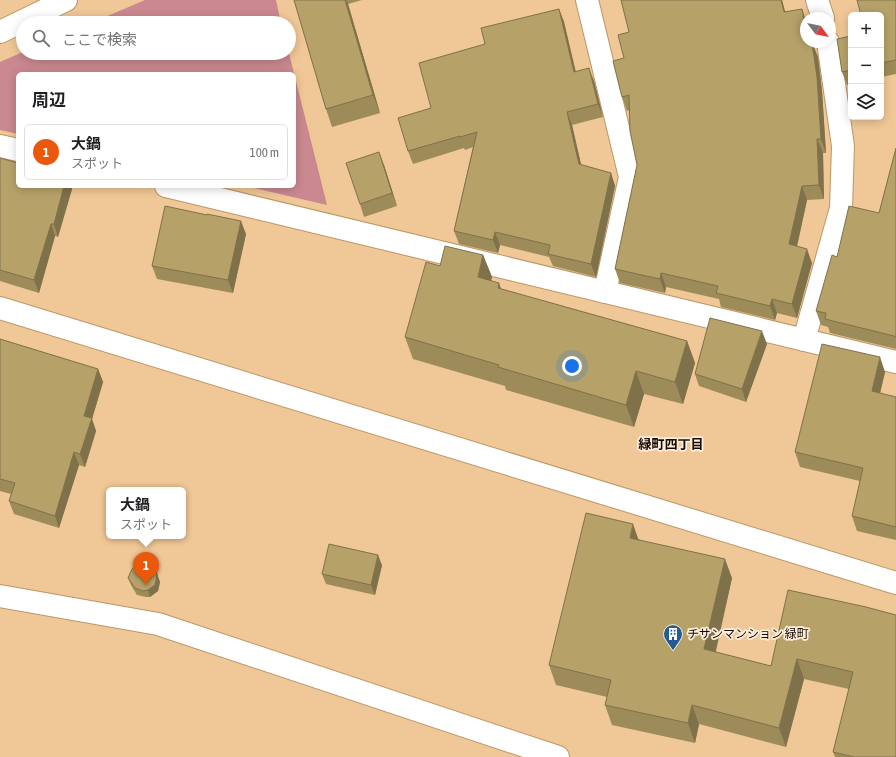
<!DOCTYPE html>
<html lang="ja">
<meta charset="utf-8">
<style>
:root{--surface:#fff;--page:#f2f2f2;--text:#202124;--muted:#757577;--line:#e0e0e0;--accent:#ea580c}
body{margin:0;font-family:"Asap Condensed","Noto Sans JP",sans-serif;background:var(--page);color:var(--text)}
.controls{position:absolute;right:12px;top:12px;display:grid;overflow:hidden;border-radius:6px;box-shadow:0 2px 10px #0003}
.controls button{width:36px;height:36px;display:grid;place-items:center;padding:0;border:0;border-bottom:1px solid var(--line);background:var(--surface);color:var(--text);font:20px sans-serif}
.compass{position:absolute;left:800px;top:12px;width:36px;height:36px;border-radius:50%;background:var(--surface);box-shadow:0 2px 10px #0003;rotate:122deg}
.you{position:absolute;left:572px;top:366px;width:14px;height:14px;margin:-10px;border:3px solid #fff;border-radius:50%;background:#1a73e8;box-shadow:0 0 0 6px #1a73e833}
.badge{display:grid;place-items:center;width:26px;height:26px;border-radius:50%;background:var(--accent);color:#fff;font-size:13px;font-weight:700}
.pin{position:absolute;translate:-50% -33px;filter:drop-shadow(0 1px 2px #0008)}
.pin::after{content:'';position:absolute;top:21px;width:14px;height:12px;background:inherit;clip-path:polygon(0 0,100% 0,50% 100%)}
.popup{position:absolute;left:106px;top:487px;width:80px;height:52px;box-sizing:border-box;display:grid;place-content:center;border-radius:6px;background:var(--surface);filter:drop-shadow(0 1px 3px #0005);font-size:13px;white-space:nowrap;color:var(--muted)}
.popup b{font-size:15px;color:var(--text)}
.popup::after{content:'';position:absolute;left:50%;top:100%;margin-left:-8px;border:8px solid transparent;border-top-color:var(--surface)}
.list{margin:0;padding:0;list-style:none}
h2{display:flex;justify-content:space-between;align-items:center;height:52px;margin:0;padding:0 16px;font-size:17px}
h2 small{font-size:13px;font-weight:400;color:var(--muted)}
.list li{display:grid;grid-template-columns:26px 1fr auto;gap:12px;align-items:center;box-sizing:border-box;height:56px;margin:0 8px 8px;padding:0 8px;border:1px solid var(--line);border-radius:6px}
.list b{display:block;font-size:15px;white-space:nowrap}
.list p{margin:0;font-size:13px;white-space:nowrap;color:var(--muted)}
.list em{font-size:13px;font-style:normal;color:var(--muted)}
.icon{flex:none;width:22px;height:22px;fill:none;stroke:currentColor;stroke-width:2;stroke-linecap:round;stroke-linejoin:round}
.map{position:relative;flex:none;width:896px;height:757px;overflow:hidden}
.search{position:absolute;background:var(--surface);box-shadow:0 2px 10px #0003;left:16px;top:16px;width:280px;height:44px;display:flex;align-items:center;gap:10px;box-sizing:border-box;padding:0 14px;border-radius:22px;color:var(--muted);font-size:15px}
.panel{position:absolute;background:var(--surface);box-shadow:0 2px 10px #0003;left:16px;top:72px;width:280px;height:116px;border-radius:6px}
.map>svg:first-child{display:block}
</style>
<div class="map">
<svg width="896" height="757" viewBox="0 0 896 757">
<rect width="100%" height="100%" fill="#f0c796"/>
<!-- green -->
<g fill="#ca8890">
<path d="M145,0H276L281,23H91Z"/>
<path d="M23,52L289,53L327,205L245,186H294V74H18V134L0,130V62Z"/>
</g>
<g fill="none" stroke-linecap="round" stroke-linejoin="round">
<!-- minor casing -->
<g stroke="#bd9666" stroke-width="24">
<g id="minor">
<path d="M587,0L630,177L605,292"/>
<path d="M817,0L823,18"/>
<path d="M0,32L66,0"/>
<path d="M0,146L18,150"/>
<path d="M166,186L896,362"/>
<path d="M0,308L896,583"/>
<path d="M804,340L841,208L843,146L828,42"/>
<path d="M0,596L158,624L558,757"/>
</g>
</g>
<!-- minor -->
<use href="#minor" stroke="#fff" stroke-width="22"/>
</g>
<!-- wall -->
<g fill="#9d8b5a">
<path d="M294,0H362L348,4L380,113L332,127L326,109Z"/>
<path d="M621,0H782L785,12L806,42H811V44L812,43L818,57L822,91L826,153H823L824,199L807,200L797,247L812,263L797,318L777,313L775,320L721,307L719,299L666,287L665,293L620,283L615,269L637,165L630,110L627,111L622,97L624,58L629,32Z"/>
<path d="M896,0V74L881,77V15Z"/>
<path d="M559,9L564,22L575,71L594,81L603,117L572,125L581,165L611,173L615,186L596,277L553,266L549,257L500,245L498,253L459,244L454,231L473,147L465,150L464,148L413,164L408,151L431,108L485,44Z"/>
<path d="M851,36V84L847,85L842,72Z"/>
<path d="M896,148V349L830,333L828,327L821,325L816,311L837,257L879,213Z"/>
<path d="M0,158L72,189L58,237L55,236L39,293L0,281Z"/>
<path d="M384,165L397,206L364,217L360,204Z"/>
<path d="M207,215L246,234L233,293L157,279L152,266Z"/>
<path d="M483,255L492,277L491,280L501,289L687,341L695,363L683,404L644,394L634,427L506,390L505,386L413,359L405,337L440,266Z"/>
<path d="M0,339L98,369L103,382L92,419L96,431L85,467L79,465L59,528L14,514L9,501L11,494L0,491Z"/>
<path d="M767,344L746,402L699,386L695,374Z"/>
<path d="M885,372L880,393L896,397V540L857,531L852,516L860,481L800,467L795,452Z"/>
<path d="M638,539L732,578L715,652L771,666L866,607L896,757H835L833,752L849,689L804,679L786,747L699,724L695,743L612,725L605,705L607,697L556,685L549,665Z"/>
<path d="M382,565L375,595L326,584L322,574Z"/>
<path d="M156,571L160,582L158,591L150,597H146L137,595L131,585L128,578Z"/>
</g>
<!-- shaded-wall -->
<g fill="#7f714a">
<path d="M345,0H346L348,4L380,113L373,95Z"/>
<path d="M781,0H782L789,26L784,12Z"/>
<path d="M559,9L564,22L579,85L574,72Z"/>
<path d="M802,9L806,21V29Z"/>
<path d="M812,43L818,57L822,91L826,153L821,139Z"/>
<path d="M589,68L594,81L603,117L598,104Z"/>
<path d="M567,112L572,125L584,177L579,164Z"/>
<path d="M817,139L823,153L824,199L819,185Z"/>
<path d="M379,152L384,165L397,206L392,193Z"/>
<path d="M611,173L615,186L596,277L591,264Z"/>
<path d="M64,186H71L72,189L58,237L54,224Z"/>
<path d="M802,186L807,200L794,259L789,244Z"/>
<path d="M241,221L246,234L233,293L228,280Z"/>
<path d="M51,224L55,236L39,293L34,280Z"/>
<path d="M495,232L500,245L498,253L493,240Z"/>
<path d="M807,249L812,263L797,318L792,304Z"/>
<path d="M483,255L492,277L486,299L478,277Z"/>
<path d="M661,273L666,287L665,293L660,279Z"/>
<path d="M499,283L507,305L498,288Z"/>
<path d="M772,299L777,313L775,320L770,306Z"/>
<path d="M762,331L767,344L746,402L742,389Z"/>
<path d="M687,341L695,363L683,404L675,382Z"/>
<path d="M880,357L885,372L877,406L872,391Z"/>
<path d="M98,369L103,382L92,419L96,431L85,467L80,454L84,416Z"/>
<path d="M636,371L644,394L634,427L626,405Z"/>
<path d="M74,452L79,465L59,528L55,516Z"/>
<path d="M633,524L640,544L630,538Z"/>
<path d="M378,555L382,565L375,595L371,585Z"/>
<path d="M725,559L732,578L712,669L704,649Z"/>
<path d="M156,571L160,582L158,591L150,597L148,590Z"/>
<path d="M797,659L804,679L786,747L779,728Z"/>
<path d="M692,705L699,724L695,743L688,723Z"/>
</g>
<!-- building -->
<g fill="#b6a269" stroke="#7f714a">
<path d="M294,0H345L373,95L326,109Z"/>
<path d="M621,0H781L784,12L802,9L806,29V42H809V44L812,43L817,77L821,139H817L819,185L802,186L789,244L807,249L792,304L772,299L770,306L716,293L718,286L661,273L660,279L615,269L637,165L630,131L629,95L622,97L613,61L624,58L618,35L629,32Z"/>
<path d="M857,0H896V60L881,63V15H861Z"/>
<path d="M559,9L574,72L589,68L598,104L567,112L579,164L611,173L591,264L548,254L550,245L495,232L493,240L454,231L477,132L460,137V136L408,151L398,118L431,108L419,63L485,44L481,28Z"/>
<path d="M851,36V70L842,72L837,39Z"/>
<path d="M896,148V337L894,336L825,319L826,313L816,311L832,255L837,257L849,206L879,213Z"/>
<path d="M379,152L392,193L360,204L346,163Z"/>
<path d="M0,158L18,163V186H64L54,224H51L34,280L0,270Z"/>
<path d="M165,206L207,215V214L241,221L228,280L152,266Z"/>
<path d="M445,246L483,255L478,277L499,283L498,288L687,341L675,382L636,371L626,405L498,367L499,365L405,337L426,262L440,266Z"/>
<path d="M710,318L762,331L742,389L695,374Z"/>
<path d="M0,339L98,369L84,416L92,418L80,454L74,452L55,516L9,501L15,483L0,479Z"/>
<path d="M822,344L880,357L872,391L896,397V527L852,516L863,468L795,452Z"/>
<path d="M586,513L633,524L630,538L725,559L704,649L771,666L788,590L866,607L896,615V757H854L833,752L853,672L797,659L779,728L692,705L688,723L605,705L611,680L549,665Z"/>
<path d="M329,544L378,555L371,585L322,574Z"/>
<path d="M146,563L150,564L156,571L157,575L155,585L148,590L143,591L135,588L128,578L131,571L136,564Z"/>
</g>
<!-- icons -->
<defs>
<g id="building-pin" transform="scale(1)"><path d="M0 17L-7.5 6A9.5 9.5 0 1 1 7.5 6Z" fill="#255b94" stroke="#feedda"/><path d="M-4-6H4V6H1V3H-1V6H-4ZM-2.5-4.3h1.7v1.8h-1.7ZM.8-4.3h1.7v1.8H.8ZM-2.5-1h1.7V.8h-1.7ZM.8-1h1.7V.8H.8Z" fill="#fff"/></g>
</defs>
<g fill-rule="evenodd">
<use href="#building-pin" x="673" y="634"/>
</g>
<g text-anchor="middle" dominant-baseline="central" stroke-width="3.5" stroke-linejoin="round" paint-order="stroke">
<!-- poi labels -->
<g font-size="12" fill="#170a00" stroke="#feedda" text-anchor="start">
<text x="687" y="634">チサンマンション 緑町</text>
</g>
<!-- neighbourhood labels -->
<g font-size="13" font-weight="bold" fill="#170a00" stroke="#feedda">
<text x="671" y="444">緑町四丁目</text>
</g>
</g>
</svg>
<div class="controls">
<button>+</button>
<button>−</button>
<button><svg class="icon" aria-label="layers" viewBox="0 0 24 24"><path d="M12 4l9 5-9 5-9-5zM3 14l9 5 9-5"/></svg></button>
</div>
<svg class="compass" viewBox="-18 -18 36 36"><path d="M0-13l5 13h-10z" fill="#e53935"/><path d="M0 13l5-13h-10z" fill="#757577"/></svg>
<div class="you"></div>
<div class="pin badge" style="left:146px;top:585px">1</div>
<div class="popup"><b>大鍋</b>スポット</div>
<div class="search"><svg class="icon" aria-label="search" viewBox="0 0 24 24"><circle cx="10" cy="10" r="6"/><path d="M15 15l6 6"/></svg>ここで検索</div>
<section class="panel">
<h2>周辺<small></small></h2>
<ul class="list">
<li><span class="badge">1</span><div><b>大鍋</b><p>スポット</p></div><em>100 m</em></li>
</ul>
</section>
</div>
